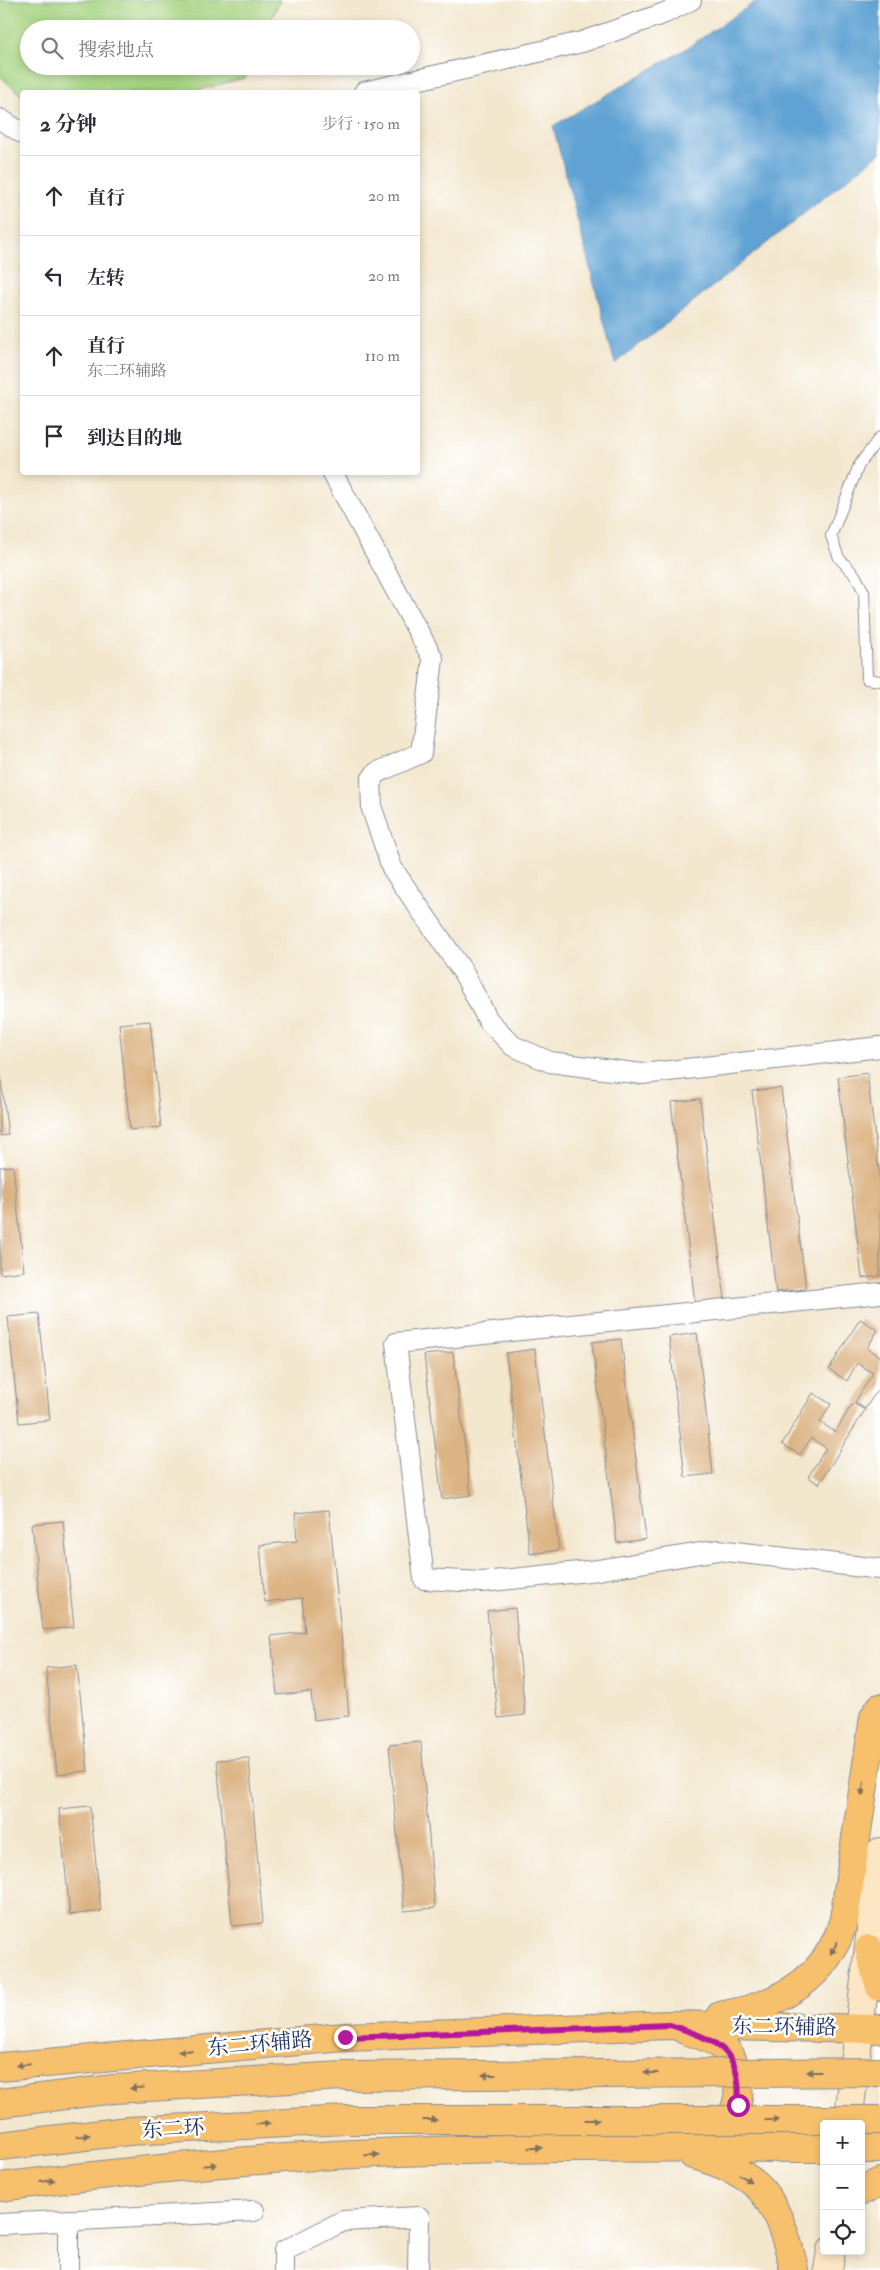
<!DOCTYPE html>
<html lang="zh">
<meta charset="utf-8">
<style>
:root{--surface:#fff;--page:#f7f7f7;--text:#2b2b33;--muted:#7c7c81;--line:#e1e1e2}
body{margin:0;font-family:"IM FELL Double Pica","Noto Serif SC",serif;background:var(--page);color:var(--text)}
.controls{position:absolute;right:15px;bottom:15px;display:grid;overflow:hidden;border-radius:5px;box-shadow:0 2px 8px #0003}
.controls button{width:45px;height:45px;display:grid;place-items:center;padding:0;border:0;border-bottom:1px solid var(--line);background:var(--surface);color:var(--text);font:25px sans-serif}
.stop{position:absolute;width:15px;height:15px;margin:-11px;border:4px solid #b5179e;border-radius:50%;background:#fff}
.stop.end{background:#b5179e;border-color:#fff;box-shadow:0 1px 5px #0008}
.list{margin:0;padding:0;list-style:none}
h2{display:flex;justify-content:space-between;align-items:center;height:65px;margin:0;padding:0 20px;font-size:21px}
h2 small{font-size:16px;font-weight:400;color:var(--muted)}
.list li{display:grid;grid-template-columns:32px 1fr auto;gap:15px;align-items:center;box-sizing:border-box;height:80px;padding:0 20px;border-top:1px solid var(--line)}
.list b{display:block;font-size:19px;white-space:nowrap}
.list p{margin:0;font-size:16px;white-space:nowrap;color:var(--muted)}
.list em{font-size:16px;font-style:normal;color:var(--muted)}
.icon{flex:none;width:28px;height:28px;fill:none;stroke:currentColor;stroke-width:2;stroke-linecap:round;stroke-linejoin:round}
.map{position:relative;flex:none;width:880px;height:2270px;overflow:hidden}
.search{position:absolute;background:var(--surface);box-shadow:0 2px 8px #0003;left:20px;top:20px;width:400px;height:55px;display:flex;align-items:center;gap:12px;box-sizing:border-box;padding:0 18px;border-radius:28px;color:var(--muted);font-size:19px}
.panel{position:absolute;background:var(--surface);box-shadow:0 2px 8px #0003;left:20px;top:90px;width:400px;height:385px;border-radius:5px}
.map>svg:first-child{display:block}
</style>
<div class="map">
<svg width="880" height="2270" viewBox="0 0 880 2270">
<rect width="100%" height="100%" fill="#fff"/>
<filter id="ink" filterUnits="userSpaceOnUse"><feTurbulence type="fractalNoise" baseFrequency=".02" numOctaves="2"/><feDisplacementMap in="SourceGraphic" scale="10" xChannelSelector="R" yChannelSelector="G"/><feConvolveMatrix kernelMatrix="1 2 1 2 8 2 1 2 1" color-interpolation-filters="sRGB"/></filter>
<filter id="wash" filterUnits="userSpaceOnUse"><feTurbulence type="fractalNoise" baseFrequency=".0096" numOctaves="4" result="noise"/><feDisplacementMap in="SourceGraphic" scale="20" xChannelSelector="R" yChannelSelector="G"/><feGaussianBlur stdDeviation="1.12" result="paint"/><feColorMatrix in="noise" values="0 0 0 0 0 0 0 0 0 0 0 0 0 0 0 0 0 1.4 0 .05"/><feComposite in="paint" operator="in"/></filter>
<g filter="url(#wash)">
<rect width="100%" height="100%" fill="#f3e7ce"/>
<!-- green -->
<path fill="#a5d27f" stroke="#60806e" d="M0,0H280L267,29H29V66H250L245,78L191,92H22V96L0,76Z"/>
<!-- water -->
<path fill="#5ea2d3" stroke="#3c6898" d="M758,0H880V153L615,364L553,126L684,50Z"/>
<g id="blocks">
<!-- building -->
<g fill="#dcb383">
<path d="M150,1021L161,1127L130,1130L119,1024Z"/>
<path d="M0,1071L8,1135L0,1136Z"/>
<path d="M867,1073L880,1180V1276L862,1278L838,1077Z"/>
<path d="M781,1088L806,1289L776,1292L752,1091Z"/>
<path d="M700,1099L725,1300L695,1303L671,1102Z"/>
<path d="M13,1166L24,1271L0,1274V1167Z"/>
<path d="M39,1314L50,1420L19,1423L8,1317Z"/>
<path d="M860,1319L878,1330L867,1348L880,1356V1386L865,1409L855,1402L873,1373L857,1363L847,1381L829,1369Z"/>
<path d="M697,1333L713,1474L685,1477L669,1337Z"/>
<path d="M621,1339L646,1539L617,1543L592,1342Z"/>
<path d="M535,1349L559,1550L530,1554L506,1353Z"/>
<path d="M453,1352L471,1495L442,1499L424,1355Z"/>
<path d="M813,1393L831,1404L820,1422L835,1432L853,1403L865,1410L819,1484L808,1477L826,1448L811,1438L800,1455L782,1444Z"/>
<path d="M329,1510L349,1716L314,1720L311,1692L277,1695L271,1636L305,1632L302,1598L265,1602L260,1545L297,1541L295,1513Z"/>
<path d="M63,1521L74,1627L43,1630L32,1524Z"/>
<path d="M515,1608L525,1715L498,1718L487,1611Z"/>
<path d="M77,1665L88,1771L57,1774L46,1668Z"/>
<path d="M421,1742L435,1908L404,1911L389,1745Z"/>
<path d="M249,1758L263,1923L232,1926L217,1760Z"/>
<path d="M90,1806L101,1911L70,1915L59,1809Z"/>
</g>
</g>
</g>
<g filter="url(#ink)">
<use href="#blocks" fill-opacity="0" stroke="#878b96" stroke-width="1"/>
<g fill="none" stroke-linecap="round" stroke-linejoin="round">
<!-- lane casing -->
<g stroke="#878b96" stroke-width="12">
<path id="lane" d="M880,437L859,465L831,536L839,558L855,575L864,592L867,679L880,681"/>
</g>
<!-- street casing -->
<g stroke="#878b96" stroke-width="22">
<g id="street">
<path d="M364,92L582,42L665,13L691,0"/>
<path d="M0,119L22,133"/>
<path d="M332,472L433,659L421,753L376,773L371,780L372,809L392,868L463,972L488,1020L513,1046L550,1062L642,1074L880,1047"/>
<path d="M880,1293L396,1343L424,1579L483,1582L598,1570L718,1550L880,1569"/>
<path d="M68,2220V2270"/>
<path d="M0,2224L254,2211"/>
<path d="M284,2270V2251L343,2221L419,2217L418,2270"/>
</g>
</g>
<!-- secondary casing -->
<g stroke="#878b96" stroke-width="30">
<g id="secondary">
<path d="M848,2124L880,1852"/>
<path d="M828,2270L831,2251"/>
</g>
</g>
<!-- primary casing -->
<g stroke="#878b96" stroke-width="30">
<g id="primary">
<path d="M869,1949L880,1987"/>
<path d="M720,2016C777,2006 829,1979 844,1919L874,1717L880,1708"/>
<path d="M685,2030C700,2035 717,2040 727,2051C733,2058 734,2065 736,2073C743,2099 735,2118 714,2134"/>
<path d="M0,2067L345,2037L670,2025L880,2029"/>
<path d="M861,2149H880"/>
<path d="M693,2155C715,2161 737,2169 755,2184C776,2201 789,2244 794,2270"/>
<path d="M0,2187C95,2175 189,2165 285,2158C464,2146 644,2147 824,2148"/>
<path d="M861,2191L880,2182"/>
</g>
</g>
<!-- highway casing -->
<g stroke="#878b96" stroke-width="30">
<g id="highway">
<path d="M0,2103L114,2089L343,2076"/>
<path d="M0,2146L128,2131L346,2120"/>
</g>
</g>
<!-- lane -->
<use href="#lane" stroke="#fff" stroke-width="10"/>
<!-- street -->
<use href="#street" stroke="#fff" stroke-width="20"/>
<!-- secondary -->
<use href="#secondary" stroke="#fce6c4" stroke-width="28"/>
<!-- primary -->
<use href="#primary" stroke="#f7c06c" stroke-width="28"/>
<!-- highway -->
<use href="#highway" stroke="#f7c06c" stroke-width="28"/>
<!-- highway-bridge casing -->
<g stroke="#878b96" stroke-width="30" stroke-linecap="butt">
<g id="highway-bridge">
<path d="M343,2076L880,2072"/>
<path d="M346,2120H880"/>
</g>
</g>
<!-- highway-bridge -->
<use href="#highway-bridge" stroke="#f7c06c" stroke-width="28"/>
</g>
<!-- one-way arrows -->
<defs><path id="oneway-solid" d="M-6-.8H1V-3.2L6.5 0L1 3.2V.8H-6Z" transform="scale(1.25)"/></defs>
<g fill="#7e7064">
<use href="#oneway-solid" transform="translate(863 1789) rotate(98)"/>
<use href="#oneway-solid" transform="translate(834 1948) rotate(121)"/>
<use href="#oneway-solid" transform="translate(185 2051) rotate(175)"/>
<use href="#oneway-solid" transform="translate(23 2065) rotate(175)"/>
<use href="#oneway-solid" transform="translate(814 2072) rotate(180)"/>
<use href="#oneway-solid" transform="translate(651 2073) rotate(180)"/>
<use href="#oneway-solid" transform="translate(489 2075) rotate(180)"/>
<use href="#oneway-solid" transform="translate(137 2088) rotate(177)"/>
<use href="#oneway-solid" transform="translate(430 2120)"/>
<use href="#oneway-solid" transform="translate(592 2120)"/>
<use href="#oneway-solid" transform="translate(772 2120)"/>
<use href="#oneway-solid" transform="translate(263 2124) rotate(-3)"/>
<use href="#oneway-solid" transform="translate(83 2136) rotate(-7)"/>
<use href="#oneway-solid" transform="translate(535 2148) rotate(-2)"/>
<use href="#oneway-solid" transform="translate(372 2155) rotate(-2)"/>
<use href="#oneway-solid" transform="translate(210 2165) rotate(-5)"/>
<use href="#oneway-solid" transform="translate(745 2178) rotate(31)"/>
<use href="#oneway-solid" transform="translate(48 2181) rotate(-7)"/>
</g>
</g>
<g fill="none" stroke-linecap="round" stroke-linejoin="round" filter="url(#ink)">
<!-- route -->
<path stroke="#b5179e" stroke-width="6" d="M345,2037L670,2025C716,2040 743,2049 738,2105"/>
</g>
<g text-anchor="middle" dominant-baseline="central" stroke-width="5" stroke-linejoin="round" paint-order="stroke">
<!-- street labels -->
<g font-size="21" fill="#1b2f5e" stroke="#fff">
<text transform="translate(784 2027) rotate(1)">东二环辅路</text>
<text transform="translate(260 2044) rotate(-5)">东二环辅路</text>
<text transform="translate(173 2129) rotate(-3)">东二环</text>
</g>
</g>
</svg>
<div class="controls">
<button>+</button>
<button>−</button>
<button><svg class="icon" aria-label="locate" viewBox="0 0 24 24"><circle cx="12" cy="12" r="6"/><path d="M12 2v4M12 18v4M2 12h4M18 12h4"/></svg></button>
</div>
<div class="stop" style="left:738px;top:2105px"></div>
<div class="stop end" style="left:345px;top:2037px"></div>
<div class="search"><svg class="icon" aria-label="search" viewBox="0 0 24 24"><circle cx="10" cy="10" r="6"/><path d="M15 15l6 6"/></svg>搜索地点</div>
<section class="panel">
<h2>2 分钟<small>步行 · 150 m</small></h2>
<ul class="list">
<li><svg class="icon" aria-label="ahead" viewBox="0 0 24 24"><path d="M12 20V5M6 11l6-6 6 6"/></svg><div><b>直行</b></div><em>20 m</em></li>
<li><svg class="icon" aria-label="left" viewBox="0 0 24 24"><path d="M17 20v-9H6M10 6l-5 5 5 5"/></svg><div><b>左转</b></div><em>20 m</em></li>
<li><svg class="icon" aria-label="ahead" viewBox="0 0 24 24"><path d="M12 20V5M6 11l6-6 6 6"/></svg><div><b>直行</b><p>东二环辅路</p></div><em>110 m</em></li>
<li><svg class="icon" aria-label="arrive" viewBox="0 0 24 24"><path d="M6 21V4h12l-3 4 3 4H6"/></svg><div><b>到达目的地</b></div></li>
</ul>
</section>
</div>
